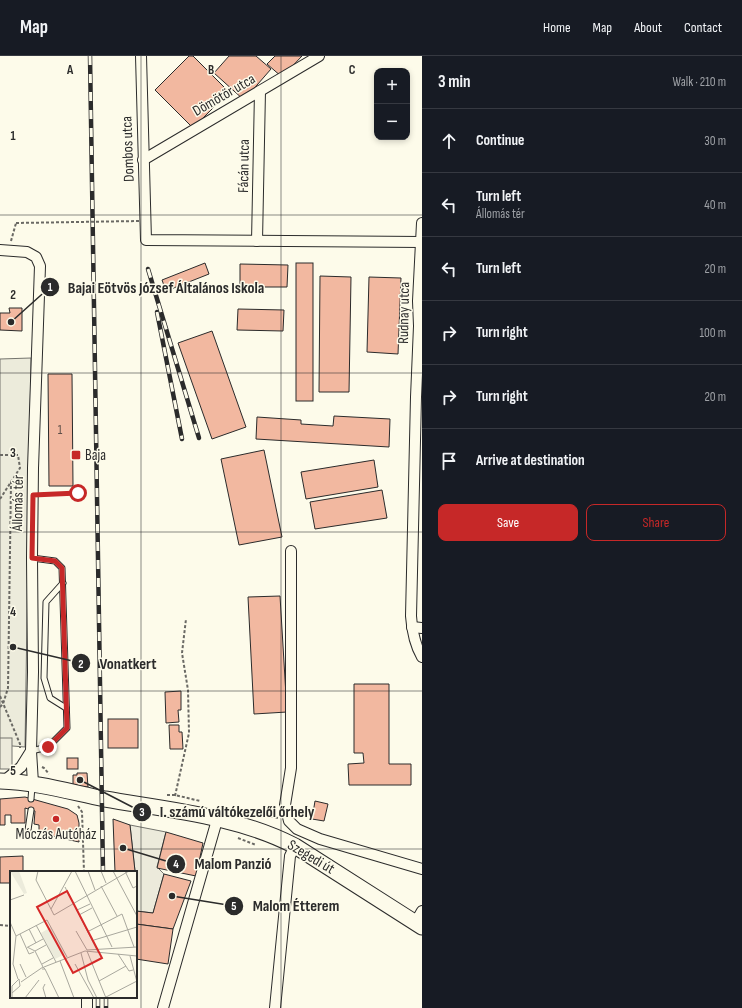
<!DOCTYPE html>
<meta charset="utf-8">
<style>
:root{--surface:#171b24;--page:#242831;--text:#f1f3f6;--muted:#9ea1a6;--line:#363941;--accent:#c62828}
body{margin:0;font-family:"Sofia Sans Condensed",sans-serif;background:var(--page);color:var(--text)}
.controls{position:absolute;right:12px;top:12px;display:grid;overflow:hidden;border-radius:8px;box-shadow:0 2px 6px #0003}
.controls button{width:36px;height:36px;display:grid;place-items:center;padding:0;border:0;border-bottom:1px solid var(--line);background:var(--surface);color:var(--text);font:20px sans-serif}
.stop{position:absolute;width:12px;height:12px;margin:-9px;border:3px solid #c62828;border-radius:50%;background:#fff}
.stop.end{background:#c62828;border-color:#fff;box-shadow:0 1px 4px #0008}
.list{margin:0;padding:0;list-style:none}
h2{display:flex;justify-content:space-between;align-items:center;height:52px;margin:0;padding:0 16px;font-size:17px}
h2 small{font-size:13px;font-weight:400;color:var(--muted)}
.list li{display:grid;grid-template-columns:26px 1fr auto;gap:12px;align-items:center;box-sizing:border-box;height:64px;padding:0 16px;border-top:1px solid var(--line)}
.list b{display:block;font-size:15px;white-space:nowrap}
.list p{margin:0;font-size:13px;white-space:nowrap;color:var(--muted)}
.list em{font-size:13px;font-style:normal;color:var(--muted)}
.actions{display:flex;gap:8px;padding:12px 16px}
.actions a{flex:1;padding:9px 0;border:1px solid var(--accent);border-radius:8px;text-align:center;font-size:14px;color:var(--accent)}
.actions .main{background:var(--accent);color:#fff}
.icon{flex:none;width:22px;height:22px;fill:none;stroke:currentColor;stroke-width:2;stroke-linecap:round;stroke-linejoin:round}
.map{position:relative;flex:none;width:422px;height:952px;overflow:hidden}
header{display:flex;align-items:center;gap:24px;box-sizing:border-box;height:56px;padding:0 20px;background:var(--surface);border-bottom:1px solid var(--line)}
header strong{font-size:19px}
nav{display:flex;gap:22px;margin-inline-start:auto;font-size:14px}
main{display:flex}
aside{flex:1;background:var(--surface)}
.map>svg:first-child{display:block}
</style>
<header>
<strong>Map</strong>
<nav><a>Home</a><a>Map</a><a>About</a><a>Contact</a></nav>
</header>
<main>
<div class="map">
<svg width="422" height="952" viewBox="0 0 422 952">
<rect width="100%" height="100%" fill="#fdfbea"/>
<!-- green -->
<path fill="#ecebdb" stroke="#74746e" d="M31,302L25,691L0,689V303Z"/>
<!-- parking -->
<g fill="#eceadb" stroke="#74746e">
<rect x="0" y="682" width="12" height="31"/>
<path d="M130,769L166,776L157,811L164,818L153,857L136,855V816H126L135,815Z"/>
</g>
<!-- building -->
<g fill="#f2b8a0" stroke="#2b2b2b">
<path d="M189,0H193L229,36L193,72L155,34Z"/>
<path d="M229,0H256L271,13L244,44L214,17Z"/>
<path d="M275,0H302L282,21L267,8Z"/>
<path d="M205,207L209,218L166,235L162,224Z"/>
<rect x="296" y="207" width="17" height="138"/>
<path d="M240,208L288,209L287,231H240Z"/>
<path d="M320,220L351,221L349,336H319Z"/>
<path d="M369,221L401,222L398,298L367,296Z"/>
<path d="M9,252H22V275L0,274V257H10Z"/>
<path d="M238,253L284,254L283,275L237,274Z"/>
<path d="M212,275L246,371L212,383L178,287Z"/>
<path d="M48,318H72L73,430H49Z"/>
<path d="M334,360L390,363L389,391L256,383L257,361L301,364V368L333,370Z"/>
<path d="M264,394L282,481L239,489L221,403Z"/>
<path d="M374,404L378,431L306,443L301,416Z"/>
<path d="M382,434L387,462L315,473L310,446Z"/>
<path d="M280,540L287,656L254,658L248,541Z"/>
<path d="M354,628H389V708H411V729H349L348,708L364,707L363,697H354Z"/>
<path d="M181,635V654H178L179,666L166,667L165,636Z"/>
<rect x="108" y="663" width="30" height="29"/>
<path d="M169,669H179V676H182L183,693H170Z"/>
<rect x="67" y="702" width="11" height="11"/>
<path d="M77,717H87L88,731H77V729H73V719H77Z"/>
<path d="M25,741L68,753L77,759L79,767V786L39,777V769L34,768L35,755L25,752V767H11V759H5V769H0V743Z"/>
<path d="M315,745L328,748L324,765L312,763Z"/>
<path d="M113,763L130,769L135,815L115,816Z"/>
<path d="M166,776L203,787L196,820L157,812Z"/>
<path d="M23,800V816H11V827H0V801Z"/>
<path d="M164,818L191,825L173,873L136,868V855L153,857Z"/>
<path d="M136,868L173,873L168,908L136,903Z"/>
</g>
<g fill="none" stroke-linecap="round" stroke-linejoin="round">
<!-- service casing -->
<g stroke="#2b2b2b" stroke-width="7">
<g id="service">
<path d="M63,527L46,546L44,622L50,642L66,652"/>
<path d="M31,695L48,691L67,672L62,512L55,505L32,502"/>
<path d="M31,743L32,730"/>
<path d="M28,774L31,754"/>
</g>
</g>
<!-- minor casing -->
<g stroke="#2b2b2b" stroke-width="12">
<g id="minor">
<path d="M141,0L146,184L422,186"/>
<path d="M143,104L319,0"/>
<path d="M422,167L418,245L419,270L416,341L411,560C412,574 415,589 422,601"/>
<path d="M257,185L260,35"/>
<path d="M0,194L27,196L36,201L40,210L33,412L32,502L33,616L31,695L33,727"/>
<path d="M291,495V712L285,749L289,765L297,773L320,783L422,813"/>
<path d="M412,571L422,572"/>
<path d="M4,725L21,711L31,695"/>
<path d="M415,867L422,855"/>
<path d="M87,941V952"/>
<path d="M163,952L217,764"/>
<path d="M275,952L290,800L295,790"/>
</g>
</g>
<!-- primary casing -->
<g stroke="#2b2b2b" stroke-width="17">
<path id="primary" d="M0,725C36,726 70,736 105,743C169,754 237,760 295,790L422,871"/>
</g>
<!-- path -->
<g stroke="#6a6964" stroke-width="2" stroke-dasharray="3 2" stroke-linecap="butt">
<path d="M11,185L16,167"/>
<path d="M0,399H18L20,412L0,443"/>
<path d="M42,439L78,437"/>
<path d="M0,640L20,688V692"/>
<path d="M0,651L3,648L8,632L11,426"/>
<path d="M42,711L44,712L49,718"/>
<path d="M167,739H175L200,745"/>
<path d="M175,740L189,677L188,634L182,597L186,563"/>
<path d="M78,750L82,756L84,816"/>
<path d="M231,752L278,762"/>
<path d="M238,782L256,789"/>
<path d="M0,869L11,870"/>
</g>
<!-- service -->
<use href="#service" stroke="#fdfbea" stroke-width="5"/>
<!-- minor -->
<use href="#minor" stroke="#fdfbea" stroke-width="10"/>
<!-- primary -->
<use href="#primary" stroke="#fdfbea" stroke-width="15"/>
<!-- rail casing -->
<g stroke="#2b2b2b" stroke-width="4.5">
<g id="rail">
<path d="M90,0L103,816"/>
<path d="M148,213L199,382"/>
<path d="M157,256L182,383"/>
<path d="M98,941V952"/>
<path d="M106,941V952"/>
</g>
</g>
<!-- rail -->
<use href="#rail" stroke="#fdfbea" stroke-width="3" stroke-dasharray="9" stroke-linecap="butt"/>
<!-- path-bridge -->
<path stroke="#6a6964" stroke-width="2" stroke-dasharray="3 2" stroke-linecap="butt" d="M16,167L139,165"/>
</g>
<g fill="none" stroke-linecap="round" stroke-linejoin="round">
<!-- route -->
<path stroke="#c62828" stroke-width="5" d="M48,691L67,672L62,512L55,505L32,502L33,439L78,437"/>
</g>
<!-- grid -->
<path fill="none" stroke="#2b2b2b" stroke-width="1" stroke-opacity="0.55" d="M141,0V952M281,0V952M0,159H422M0,317H422M0,476H422M0,635H422M0,793H422"/>
<!-- markers -->
<g fill="#c62828" stroke="#fdfbea" stroke-width="1.5">
<rect x="71" y="394" width="10" height="10" rx="2"/>
<circle cx="56" cy="763" r="4"/>
</g>
<g text-anchor="middle" dominant-baseline="central" stroke-width="3" stroke-linejoin="round" paint-order="stroke">
<!-- number labels -->
<g font-size="13" fill="#5d4e48">
<text x="60" y="374">1</text>
</g>
<!-- street labels -->
<g font-size="15" fill="#2b2b2b" stroke="#fdfbea">
<text transform="translate(224 39) rotate(-30)">Dömötör utca</text>
<text transform="translate(128 93) rotate(-92)">Dombos utca</text>
<text transform="translate(244 110) rotate(-89)">Fácán utca</text>
<text transform="translate(404 257) rotate(-89)">Rudnay utca</text>
<text transform="translate(18 447) rotate(-89)">Állomás tér</text>
<text transform="translate(311 801) rotate(31)">Szegedi út</text>
</g>
<!-- poi labels -->
<g font-size="15" fill="#2b2b2b" stroke="#fdfbea" text-anchor="start">
<text x="85" y="399">Baja</text>
<text x="56" y="778" text-anchor="middle">Móczás Autóház</text>
</g>
</g>
<!-- overview -->
<g transform="translate(10 815)">
<rect width="127" height="127" fill="#fdfbea"/>
<path d="M0,0H9L17,22L14,23ZM41,56L55,83L45,88L31,62Z" fill="#ecebdb"/>
<path fill="none" stroke="#a9a89e" stroke-width="1" d="M28,0L26,9L44,44L119,0M65,0L102,76M78,0L85,19M91,0L96,12M103,0L127,45M115,0L123,17L127,15M91,15L107,45M55,16L88,81M0,29L14,24M41,38L62,0M67,39L80,33M69,44L82,37M0,51L6,65L3,93L8,108M26,54L46,91M19,58L26,72M66,60L77,79L127,76M77,61L112,43L124,76M10,63L19,83L24,81M6,65L37,49L57,86M84,69L127,56M17,76L25,80L36,74M18,76L33,68M25,80L33,96M77,80L96,127M71,82L78,109L87,127M108,83L119,100L123,99M120,85L127,111M50,90L64,127M10,93L16,106M32,93L43,87M65,93L84,127M34,96L75,80L127,85M35,98L49,127M89,110L116,95M11,111L33,96L35,98H32M35,113L33,117L36,127M96,126L127,110M2,127V115L9,108L10,115L2,122M15,127L29,109"/>
<path fill="#d62828" fill-opacity="0.15" stroke="#d62828" stroke-width="2" d="M57,20L92,87L63,102L27,36Z"/>
<rect width="127" height="127" fill="none" stroke="#2b2b2b" stroke-width="2"/>
</g>
<g font-size="13" text-anchor="middle" font-weight="bold" fill="#2b2b2b" stroke="#fdfbea" stroke-width="3" stroke-linejoin="round" paint-order="stroke">
<text x="70" y="18">A</text>
<text x="211" y="18">B</text>
<text x="352" y="18">C</text>
<text x="13" y="84">1</text>
<text x="13" y="243">2</text>
<text x="13" y="401">3</text>
<text x="13" y="560">4</text>
<text x="13" y="719">5</text>
</g>
<!-- callouts -->
<path fill="none" stroke="#2b2b2b" stroke-width="1.5" d="M11 266L50 231M13 591L81 607M80 724L142 756M123 792L176 808M172 840L234 850"/>
<g fill="#2b2b2b" stroke="#fdfbea" stroke-width="1.5">
<circle cx="11" cy="266" r="4"/>
<circle cx="13" cy="591" r="4"/>
<circle cx="80" cy="724" r="4"/>
<circle cx="123" cy="792" r="4"/>
<circle cx="172" cy="840" r="4"/>
<circle cx="50" cy="231" r="10"/>
<circle cx="81" cy="607" r="10"/>
<circle cx="142" cy="756" r="10"/>
<circle cx="176" cy="808" r="10"/>
<circle cx="234" cy="850" r="10"/>
</g>
<g font-size="12" text-anchor="middle" font-weight="bold" fill="#fff">
<text x="50" y="235">1</text>
<text x="81" y="612">2</text>
<text x="142" y="760">3</text>
<text x="176" y="812">4</text>
<text x="234" y="854">5</text>
</g>
<g font-size="16" text-anchor="middle" font-weight="bold" fill="#2b2b2b" stroke="#fdfbea" stroke-width="3" stroke-linejoin="round" paint-order="stroke">
<text x="166" y="237">Bajai Eötvös József Általános Iskola</text>
<text x="128" y="613">Vonatkert</text>
<text x="237" y="761">I. számú váltókezelői őrhely</text>
<text x="233" y="813">Malom Panzió</text>
<text x="296" y="855">Malom Étterem</text>
</g>
</svg>
<div class="controls">
<button>+</button>
<button>−</button>
</div>
<div class="stop" style="left:78px;top:437px"></div>
<div class="stop end" style="left:48px;top:691px"></div>
</div>
<aside>
<h2>3 min<small>Walk · 210 m</small></h2>
<ul class="list">
<li><svg class="icon" aria-label="ahead" viewBox="0 0 24 24"><path d="M12 20V5M6 11l6-6 6 6"/></svg><div><b>Continue</b></div><em>30 m</em></li>
<li><svg class="icon" aria-label="left" viewBox="0 0 24 24"><path d="M17 20v-9H6M10 6l-5 5 5 5"/></svg><div><b>Turn left</b><p>Állomás tér</p></div><em>40 m</em></li>
<li><svg class="icon" aria-label="left" viewBox="0 0 24 24"><path d="M17 20v-9H6M10 6l-5 5 5 5"/></svg><div><b>Turn left</b></div><em>20 m</em></li>
<li><svg class="icon" aria-label="right" viewBox="0 0 24 24"><path d="M7 20v-9h11M14 6l5 5-5 5"/></svg><div><b>Turn right</b></div><em>100 m</em></li>
<li><svg class="icon" aria-label="right" viewBox="0 0 24 24"><path d="M7 20v-9h11M14 6l5 5-5 5"/></svg><div><b>Turn right</b></div><em>20 m</em></li>
<li><svg class="icon" aria-label="arrive" viewBox="0 0 24 24"><path d="M6 21V4h12l-3 4 3 4H6"/></svg><div><b>Arrive at destination</b></div></li>
</ul>
<div class="actions"><a class="main">Save</a><a>Share</a></div>
</aside>
</main>
